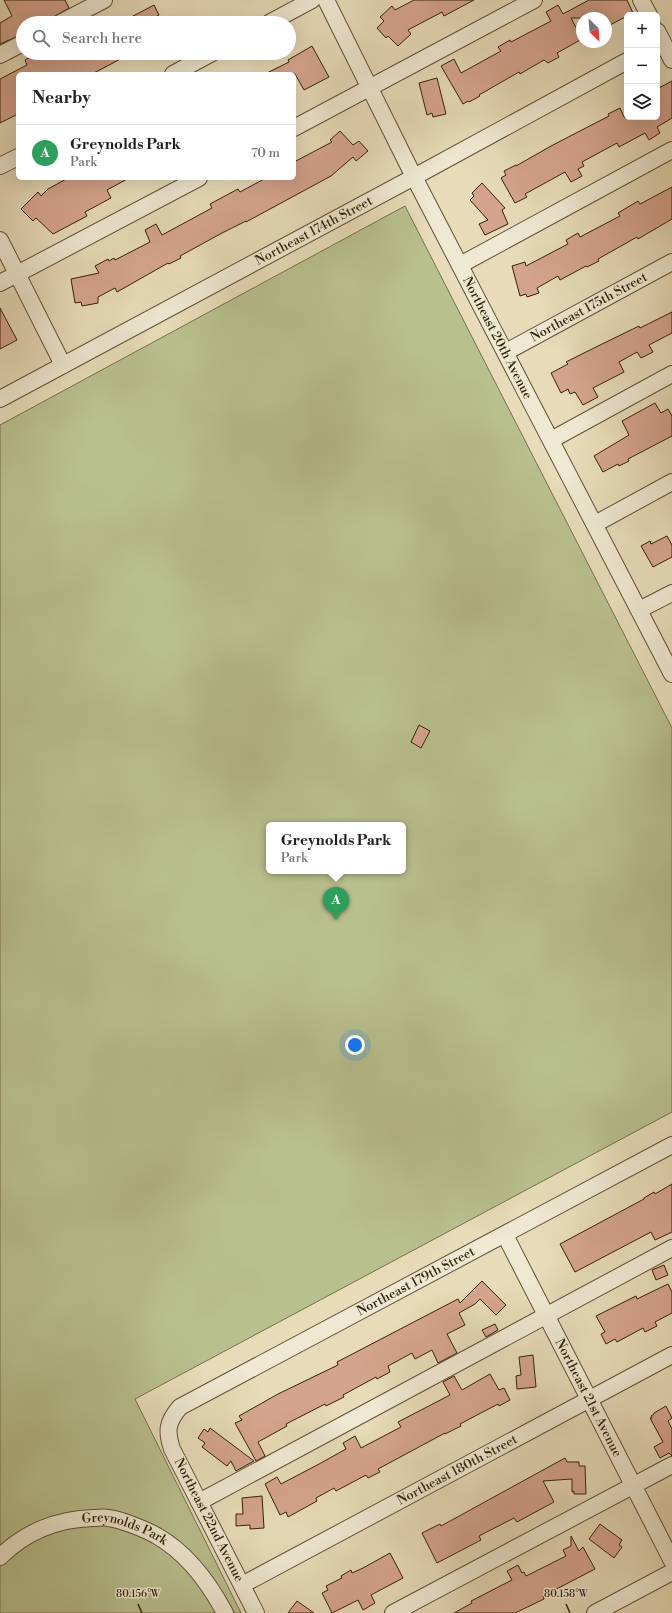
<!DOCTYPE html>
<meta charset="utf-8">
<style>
:root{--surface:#fff;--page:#f6f6f6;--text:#202124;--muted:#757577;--line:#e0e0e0;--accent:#1a73e8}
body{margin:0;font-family:"Libre Bodoni",serif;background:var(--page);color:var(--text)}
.controls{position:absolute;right:12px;top:12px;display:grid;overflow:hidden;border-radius:6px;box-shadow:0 4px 16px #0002}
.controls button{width:36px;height:36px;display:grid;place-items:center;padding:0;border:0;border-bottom:1px solid var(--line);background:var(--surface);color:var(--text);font:20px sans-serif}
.compass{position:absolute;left:576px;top:12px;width:36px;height:36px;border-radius:50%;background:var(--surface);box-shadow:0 4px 16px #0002;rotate:155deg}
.you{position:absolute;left:355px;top:1045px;width:14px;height:14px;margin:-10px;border:3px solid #fff;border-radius:50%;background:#1a73e8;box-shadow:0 0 0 6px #1a73e833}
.badge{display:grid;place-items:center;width:26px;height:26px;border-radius:50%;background:var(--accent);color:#fff;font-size:13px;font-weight:700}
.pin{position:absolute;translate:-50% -33px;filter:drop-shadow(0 1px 2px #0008)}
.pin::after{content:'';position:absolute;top:21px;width:14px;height:12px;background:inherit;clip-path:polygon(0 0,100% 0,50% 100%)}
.popup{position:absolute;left:266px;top:822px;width:140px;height:52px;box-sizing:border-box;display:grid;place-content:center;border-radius:6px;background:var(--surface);filter:drop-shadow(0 1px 3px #0005);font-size:13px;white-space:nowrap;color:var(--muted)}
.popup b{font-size:15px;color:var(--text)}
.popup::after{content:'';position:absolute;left:50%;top:100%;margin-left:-8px;border:8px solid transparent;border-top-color:var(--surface)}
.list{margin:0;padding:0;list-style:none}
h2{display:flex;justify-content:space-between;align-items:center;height:52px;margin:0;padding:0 16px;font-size:17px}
h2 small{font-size:13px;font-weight:400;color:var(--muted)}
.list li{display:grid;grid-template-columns:26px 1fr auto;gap:12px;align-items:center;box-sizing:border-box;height:56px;padding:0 16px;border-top:1px solid var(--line)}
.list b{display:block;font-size:15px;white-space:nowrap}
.list p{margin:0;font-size:13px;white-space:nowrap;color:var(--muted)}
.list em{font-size:13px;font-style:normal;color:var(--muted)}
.icon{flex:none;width:22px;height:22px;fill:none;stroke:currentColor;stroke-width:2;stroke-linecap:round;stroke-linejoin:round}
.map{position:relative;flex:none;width:672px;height:1613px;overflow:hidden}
.search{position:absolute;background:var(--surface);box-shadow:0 4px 16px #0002;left:16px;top:16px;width:280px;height:44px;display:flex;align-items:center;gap:10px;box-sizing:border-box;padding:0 14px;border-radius:22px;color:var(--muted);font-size:15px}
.panel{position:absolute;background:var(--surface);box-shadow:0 4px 16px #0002;left:16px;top:72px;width:280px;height:108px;border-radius:6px}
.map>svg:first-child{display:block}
</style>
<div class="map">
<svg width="672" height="1613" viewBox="0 0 672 1613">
<rect width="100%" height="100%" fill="#e7dbb9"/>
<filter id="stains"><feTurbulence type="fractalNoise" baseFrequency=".005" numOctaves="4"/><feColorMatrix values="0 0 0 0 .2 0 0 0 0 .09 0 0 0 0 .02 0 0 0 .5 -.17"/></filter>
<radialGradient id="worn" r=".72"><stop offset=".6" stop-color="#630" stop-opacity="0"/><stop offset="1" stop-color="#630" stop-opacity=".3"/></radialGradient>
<!-- green -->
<path fill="#b8c08e" stroke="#76714c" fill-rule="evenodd" d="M405,206L672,728V1112L135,1399L241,1613H0V425ZM269,825H403V871H269Z"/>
<!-- building -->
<g fill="#d5a48e" stroke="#342209">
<path d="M4,0H65L69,8L43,23H23V34L0,44V23L12,16Z"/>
<path d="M414,0H474L444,16L442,12L408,30L411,34L398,46L388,36L386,38L377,28L384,21L380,17L392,6L395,10Z"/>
<path d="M589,0H627L633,13L606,27V18H571L582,39L557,53L559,57L548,63L544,60L520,74L519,72L479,95L480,96L469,102L468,101L463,104L441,66L454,59L461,73L501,51L498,47L510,40L511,42L551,21L546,12L558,5L563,14Z"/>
<path d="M154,5L159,15L157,16L161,23H120Z"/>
<path d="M312,46L329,77L304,90L295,74H265L289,62L288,60Z"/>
<path d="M38,53H132L92,74H18V114L0,123V79L27,65L25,60Z"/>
<path d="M437,78L446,114L433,117L432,113L427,115L419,83Z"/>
<path d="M672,81V118L657,127L660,133L649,140L645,133L619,147L617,143L582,162L584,166L578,169L582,176L571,182L565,172L525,194L527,197L515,203L501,178L506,175L504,171L516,165V166L551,146L609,116L608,114L620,108L624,117H657V89Z"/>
<path d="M340,131L353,145L359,141L368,151L356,161L353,157L331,176L246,222V221L222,233L180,256L181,258L169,264L168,263L117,292L115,288L98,297V303L82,306L81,302L75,303L71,279L99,273L95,266L108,259L109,261L114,258L115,260L150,242L145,230L156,224L162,235L212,208L210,204L238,189L240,192L266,178H294V162L332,142L330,140Z"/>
<path d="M68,178H129L107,190L111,198L85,212L87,216L53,234L36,218L33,221L21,209L38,192L41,196L48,189Z"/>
<path d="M482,183L505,208L502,210L508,224L485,235L479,224L488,220L470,200L474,196L472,193Z"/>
<path d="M672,187V219L638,239L637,237L598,259L599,261L587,267L586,266L560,280L558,276L537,288L539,293L527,297L526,294L520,296L512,266L525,262L526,266L568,244L566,240L578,233L580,237L620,216L618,213L638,201L640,204Z"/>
<path d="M0,308L17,340L0,349Z"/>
<path d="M672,312V333L649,345L653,352L641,358L637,352L619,362L624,372L593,388L598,397L583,405L575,392L570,394L568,389L561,393L551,373L568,364L566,362L592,349L639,326L640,328Z"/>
<path d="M655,403L661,413L668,409L672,416V436L628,459L629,461L619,466L618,464L603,472L594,456L629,435L622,421Z"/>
<path d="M667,536L672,545V557L653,567L641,546L650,541L651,544Z"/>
<path d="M419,725L430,731L421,748L411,742Z"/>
<path d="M672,1184V1232L655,1240L651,1232L575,1272L560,1244L644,1199V1198L654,1192L655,1194Z"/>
<path d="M664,1265L668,1275L656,1280L652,1270Z"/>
<path d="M482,1281L506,1305L496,1315L480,1299L475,1304L459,1313L465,1325L447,1334L457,1353L438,1363L432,1350L415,1359L412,1353L388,1366L390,1372L377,1379L376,1377L343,1395L344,1397L326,1406L325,1404L286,1424L287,1426L258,1442L265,1456L256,1461L235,1423L242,1420L239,1416L278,1394L338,1365L337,1362L458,1299L460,1303Z"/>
<path d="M668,1284L672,1292V1313L655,1322L657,1326L645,1332L643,1328L617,1342L615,1339L606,1344L601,1334L605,1332L596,1316L636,1296L637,1299Z"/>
<path d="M495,1324L498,1330L486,1337L482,1330Z"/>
<path d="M533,1355L536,1387L517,1389L516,1376L521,1375L519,1357Z"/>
<path d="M490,1374L499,1390L504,1388L510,1400L499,1406L498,1404L460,1424L461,1426L445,1434V1433L378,1469L380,1472L368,1478L366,1475L336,1491L334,1488L316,1498L317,1501L288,1517L286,1512L280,1515L265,1484L277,1477L281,1484L321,1463L346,1449L343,1443L355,1436L361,1448L401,1427L398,1422L450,1395L443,1382L454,1376L462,1390Z"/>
<path d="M666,1406L672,1418L668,1421L672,1429V1456L669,1453L660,1458L654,1447L663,1442L650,1418H652L651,1416L654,1414V1413Z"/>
<path d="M210,1428L254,1461L236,1471L231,1461L227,1466L202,1447L205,1443L198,1438L204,1429L208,1432Z"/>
<path d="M565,1458L567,1462H579V1466H585L586,1494H574V1491L572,1492V1479L543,1481L554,1502L517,1522L514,1518L479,1536L481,1540L437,1563L422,1533L440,1524L441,1526Z"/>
<path d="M262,1496L264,1528L250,1529V1525L236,1526V1514H243L242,1498Z"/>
<path d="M600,1524L622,1540L619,1545L622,1547L614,1558L589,1539Z"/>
<path d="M571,1536L579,1551L583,1547L595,1569L543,1596L544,1599L515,1613H454L472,1603L471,1601L512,1580L507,1571L518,1565L522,1573L524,1572L526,1576L566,1556L563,1550L571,1546Z"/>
<path d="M390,1553L403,1578L371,1595L375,1603L363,1610L358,1600L332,1613L322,1593L328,1590L326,1586L342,1578L341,1576L351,1570L352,1573L363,1568Z"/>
<path d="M297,1601L314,1613H288Z"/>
</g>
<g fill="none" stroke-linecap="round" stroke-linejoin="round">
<!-- minor casing -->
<g stroke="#615035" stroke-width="18">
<g id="minor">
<path id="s1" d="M326,0L414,177L672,674"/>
<path d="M641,0L649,15"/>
<path d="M60,23L104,0"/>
<path d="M269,23L312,0"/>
<path d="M657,31L672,60"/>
<path d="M0,55L23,43"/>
<path d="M173,74L212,53"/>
<path d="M294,128L534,0"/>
<path d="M0,166L18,157"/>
<path d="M0,240L63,365"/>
<path d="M460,265L672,150"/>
<path d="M0,283L199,178"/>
<path id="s2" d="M506,352L672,262"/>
<path id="s3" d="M0,399L414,177L627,61"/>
<path d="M551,440L672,374"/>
<path d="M595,524L672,482"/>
<path d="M639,610L672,593"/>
<path id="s4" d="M505,1235L672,1561"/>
<path d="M199,1502L672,1248"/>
<path id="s5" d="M0,1557C25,1532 58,1519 93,1518C98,1518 104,1517 108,1518C120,1519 147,1530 157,1536C187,1553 209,1583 225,1613"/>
<path id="s6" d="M242,1585L672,1355"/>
<path id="s7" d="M256,1613L172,1449C166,1431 167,1422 180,1407L672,1145"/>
<path d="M393,1613L672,1465"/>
<path d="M595,1613L672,1572"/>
</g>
</g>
<!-- minor -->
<use href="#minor" stroke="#efe8d2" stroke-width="16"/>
</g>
<!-- ticks -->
<path fill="none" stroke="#342209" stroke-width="1.5" d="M138,1604L142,1613M566,1604L570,1613"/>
<g text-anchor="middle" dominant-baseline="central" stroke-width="3" stroke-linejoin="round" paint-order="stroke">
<!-- street labels -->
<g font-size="13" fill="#342209" stroke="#efe8d2">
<text stroke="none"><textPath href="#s3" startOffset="356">Northeast 174th Street</textPath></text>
<text stroke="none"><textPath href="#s2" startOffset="94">Northeast 175th Street</textPath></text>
<text stroke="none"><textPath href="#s1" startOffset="379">Northeast 20th Avenue</textPath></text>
<text stroke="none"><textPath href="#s7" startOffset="497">Northeast 179th Street</textPath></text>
<text stroke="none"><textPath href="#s4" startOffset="183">Northeast 21st Avenue</textPath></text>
<text stroke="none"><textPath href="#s6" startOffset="244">Northeast 180th Street</textPath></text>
<text transform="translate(209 1520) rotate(63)">Northeast 22nd Avenue</text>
<text stroke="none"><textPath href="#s5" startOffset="137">Greynolds Park</textPath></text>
</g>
</g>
<g font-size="10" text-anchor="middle" fill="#342209" stroke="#efe8d2" stroke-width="3" stroke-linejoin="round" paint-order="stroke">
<text x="138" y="1597">80.156°W</text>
<text x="566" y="1597">80.158°W</text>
</g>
<rect width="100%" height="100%" filter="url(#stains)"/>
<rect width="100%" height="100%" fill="url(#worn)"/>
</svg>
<div class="controls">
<button>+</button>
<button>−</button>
<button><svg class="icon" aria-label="layers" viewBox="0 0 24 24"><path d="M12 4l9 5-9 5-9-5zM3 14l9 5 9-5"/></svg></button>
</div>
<svg class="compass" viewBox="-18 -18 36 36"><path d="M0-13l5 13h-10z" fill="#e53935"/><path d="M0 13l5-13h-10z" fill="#757577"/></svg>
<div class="you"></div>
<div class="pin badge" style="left:336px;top:920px;background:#2e9e5b">A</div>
<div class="popup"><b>Greynolds Park</b>Park</div>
<div class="search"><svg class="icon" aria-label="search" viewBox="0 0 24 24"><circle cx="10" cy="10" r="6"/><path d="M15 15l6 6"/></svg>Search here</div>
<section class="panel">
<h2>Nearby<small></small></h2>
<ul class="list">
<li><span class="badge" style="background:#2e9e5b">A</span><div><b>Greynolds Park</b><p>Park</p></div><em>70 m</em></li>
</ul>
</section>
</div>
